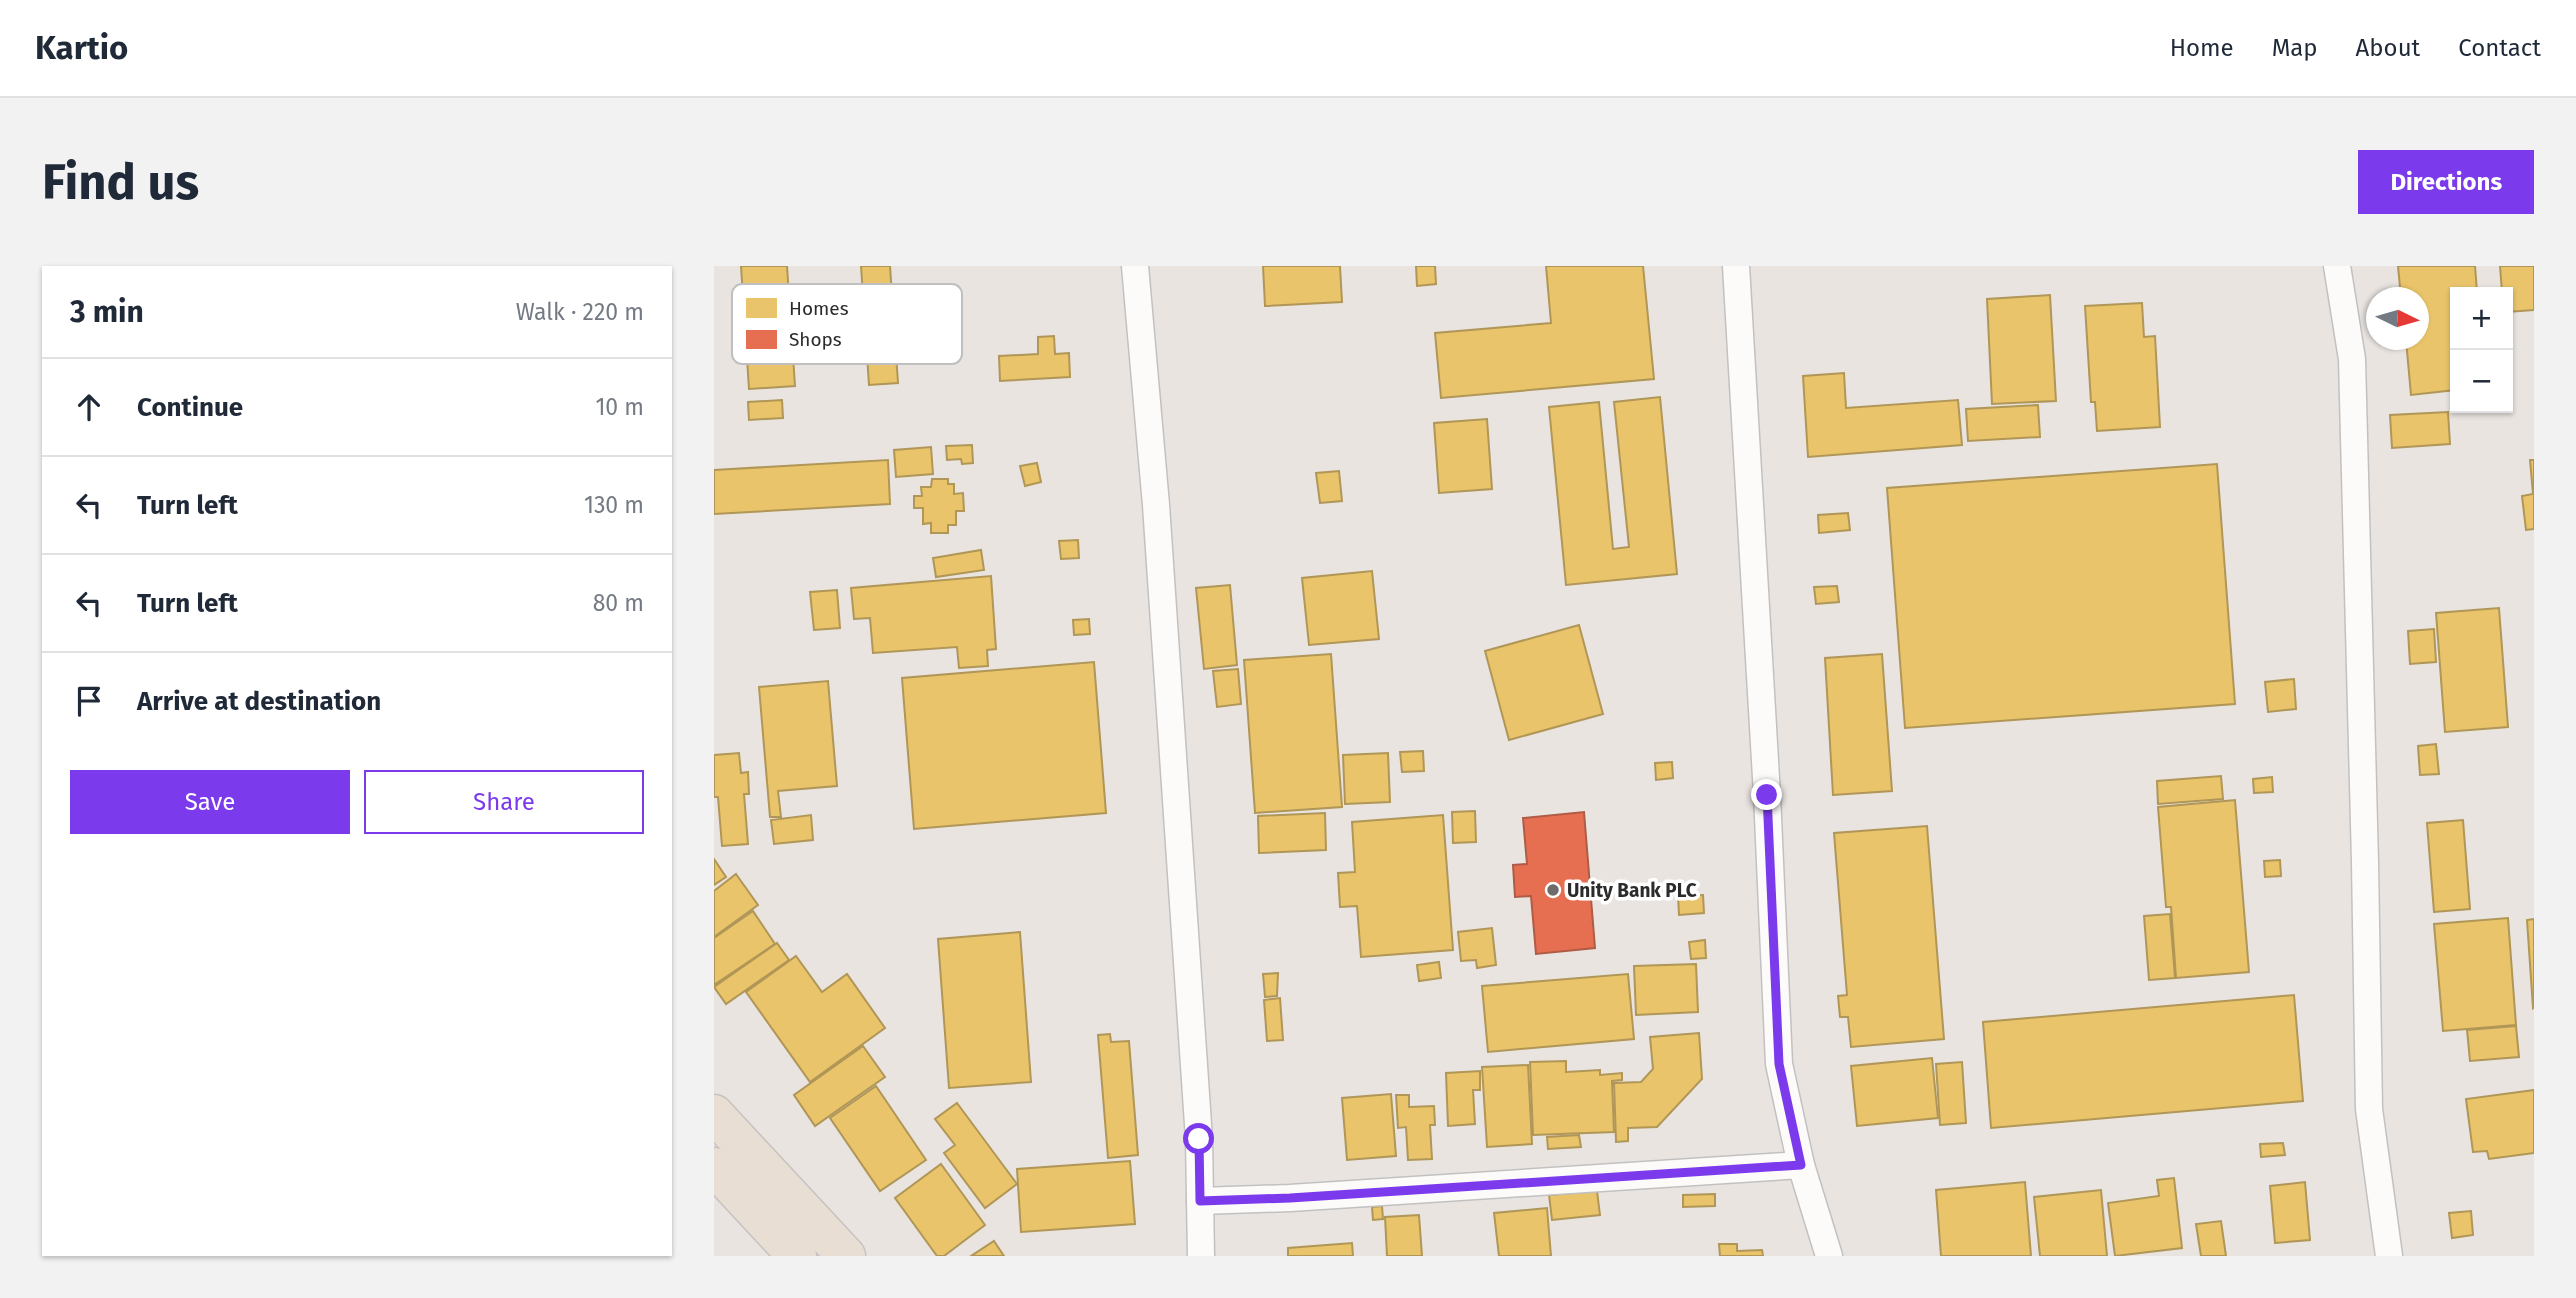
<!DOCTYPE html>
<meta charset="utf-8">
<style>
:root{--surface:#fff;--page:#f2f2f3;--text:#1f2937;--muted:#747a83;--line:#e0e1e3;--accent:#7c3aed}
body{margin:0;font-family:"Fira Sans",sans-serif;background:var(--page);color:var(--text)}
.controls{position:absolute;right:21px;top:21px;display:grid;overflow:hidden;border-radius:0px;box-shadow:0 2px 5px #0004}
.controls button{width:63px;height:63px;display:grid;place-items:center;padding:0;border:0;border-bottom:2px solid var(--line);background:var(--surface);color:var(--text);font:35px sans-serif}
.compass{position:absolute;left:1652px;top:21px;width:63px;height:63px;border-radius:50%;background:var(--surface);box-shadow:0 2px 5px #0004;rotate:95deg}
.stop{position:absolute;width:21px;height:21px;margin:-16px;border:5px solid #7c3aed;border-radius:50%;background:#fff}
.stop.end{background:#7c3aed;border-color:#fff;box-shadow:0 2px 7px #0008}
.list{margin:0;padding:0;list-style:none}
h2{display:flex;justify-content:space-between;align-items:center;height:91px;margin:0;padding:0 28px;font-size:30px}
h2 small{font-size:23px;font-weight:400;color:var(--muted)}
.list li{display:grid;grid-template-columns:46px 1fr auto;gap:21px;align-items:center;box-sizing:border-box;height:98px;padding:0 28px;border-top:2px solid var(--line)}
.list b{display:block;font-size:26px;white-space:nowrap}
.list em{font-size:23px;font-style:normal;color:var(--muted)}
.actions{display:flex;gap:14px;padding:21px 28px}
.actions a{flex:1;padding:16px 0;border:2px solid var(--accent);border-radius:0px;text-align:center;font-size:24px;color:var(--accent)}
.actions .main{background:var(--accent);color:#fff}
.icon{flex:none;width:38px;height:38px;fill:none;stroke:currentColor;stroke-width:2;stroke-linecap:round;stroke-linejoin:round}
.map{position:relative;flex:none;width:1820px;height:990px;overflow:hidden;border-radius:0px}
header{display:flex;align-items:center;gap:42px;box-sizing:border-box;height:98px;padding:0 35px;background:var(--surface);border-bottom:2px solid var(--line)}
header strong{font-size:33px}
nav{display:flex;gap:38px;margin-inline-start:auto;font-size:24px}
.intro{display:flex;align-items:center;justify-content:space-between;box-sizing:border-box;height:168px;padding:0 42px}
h1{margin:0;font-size:49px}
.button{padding:18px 32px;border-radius:0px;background:var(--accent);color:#fff;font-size:24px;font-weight:700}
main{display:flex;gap:42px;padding:0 42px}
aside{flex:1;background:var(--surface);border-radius:0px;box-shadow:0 2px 5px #0004}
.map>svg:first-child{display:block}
</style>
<header>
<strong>Kartio</strong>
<nav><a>Home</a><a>Map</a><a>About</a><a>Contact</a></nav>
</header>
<div class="intro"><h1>Find us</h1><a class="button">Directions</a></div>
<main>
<aside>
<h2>3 min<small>Walk · 220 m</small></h2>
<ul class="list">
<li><svg class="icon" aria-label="ahead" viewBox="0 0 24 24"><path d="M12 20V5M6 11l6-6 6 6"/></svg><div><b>Continue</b></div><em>10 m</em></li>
<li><svg class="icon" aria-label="left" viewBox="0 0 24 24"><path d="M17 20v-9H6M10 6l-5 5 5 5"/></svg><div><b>Turn left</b></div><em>130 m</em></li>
<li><svg class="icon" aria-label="left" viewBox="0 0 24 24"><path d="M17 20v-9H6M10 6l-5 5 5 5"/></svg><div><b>Turn left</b></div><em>80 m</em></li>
<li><svg class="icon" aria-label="arrive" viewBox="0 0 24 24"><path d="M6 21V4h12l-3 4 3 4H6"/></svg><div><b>Arrive at destination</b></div></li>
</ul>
<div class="actions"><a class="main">Save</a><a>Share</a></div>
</aside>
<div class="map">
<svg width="1820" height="990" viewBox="0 0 1820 990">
<rect width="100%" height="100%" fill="#e9e4e0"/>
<!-- homes -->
<g fill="#e9c46a" stroke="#b09657" stroke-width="2">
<path d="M27,0H73L81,120L35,123Z"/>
<path d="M147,0H176L184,117L155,119Z"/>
<path d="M549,0H626L628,36L551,40Z"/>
<path d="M702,0H721L722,18L703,20Z"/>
<path d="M832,0H929L940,113L727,132L721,67L837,57Z"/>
<path d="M1684,0H1761L1763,26H1741V124L1697,129L1692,74H1704V32H1687Z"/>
<path d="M1786,0H1820V44L1794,46V26H1788Z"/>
<path d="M1336,29L1342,135L1278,138L1273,33Z"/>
<path d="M1428,37L1430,71L1441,70L1446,161L1383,165L1381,136H1377L1371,40Z"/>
<path d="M340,70L341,88L355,87L356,111L286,115L285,90L324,88V71Z"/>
<path d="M1130,107L1132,142L1244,134L1248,179L1094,191L1089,110Z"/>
<path d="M946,131L963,308L852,319L835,141L885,136L899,283L915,281L900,136Z"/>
<path d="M68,134L69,152L35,154L34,136Z"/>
<path d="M1324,139L1326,171L1254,175L1252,143Z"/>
<path d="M1734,146L1736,178L1678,182L1676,149Z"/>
<path d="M773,153L778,223L725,227L720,157Z"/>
<path d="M258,179L259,197L248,198L247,193L233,194L232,180Z"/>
<path d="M217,181L219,208L182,211L180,184Z"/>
<path d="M174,194L176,238L0,248V204Z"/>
<path d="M1816,194H1820V263L1812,264L1808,230L1819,228Z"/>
<path d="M323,197L327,216L311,220L306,200Z"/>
<path d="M1503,198L1521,438L1191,462L1173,222Z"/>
<path d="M625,205L628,235L606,237L602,207Z"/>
<path d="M218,213H234V218H240V228L249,227L250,245H242V259H234V267H217V257L209,258V242H200V230H208L207,221H217Z"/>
<path d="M1134,247L1136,264L1105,267L1104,249Z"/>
<path d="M364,274L365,292L347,293L345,275Z"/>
<path d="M267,284L270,304L222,311L219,292Z"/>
<path d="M658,305L665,373L595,379L588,312Z"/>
<path d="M277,310L282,383L273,384L274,400L245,402L243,381L159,387L156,352L140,353L137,322Z"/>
<path d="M516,319L523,399L490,403L482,322Z"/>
<path d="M1123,320L1125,336L1102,338L1100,321Z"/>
<path d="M123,324L126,362L100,364L96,326Z"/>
<path d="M1785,342L1794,461L1731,466L1722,347Z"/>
<path d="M375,353L376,368L360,369L359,354Z"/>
<path d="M865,359L889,448L795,474L771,385Z"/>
<path d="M1720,363L1722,396L1696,398L1694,365Z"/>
<path d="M617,388L628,541L541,547L530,394Z"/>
<path d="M1168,388L1178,525L1119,529L1111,392Z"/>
<path d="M380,396L392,547L200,563L188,412Z"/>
<path d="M524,403L527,438L503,441L499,405Z"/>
<path d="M1580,413L1582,443L1554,446L1551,416Z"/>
<path d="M114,415L123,520L64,525L67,551H56L45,421Z"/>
<path d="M1722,478L1725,508L1706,509L1704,480Z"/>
<path d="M709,485L710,505L688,506L686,486Z"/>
<path d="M25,487L27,507L34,506L35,528H30L34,578L8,580L4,531H0V489Z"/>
<path d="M674,487L676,536L631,538L629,489Z"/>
<path d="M958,496L959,512L942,514L941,497Z"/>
<path d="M1507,510L1509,533L1444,538L1443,515Z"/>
<path d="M1558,511L1559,526L1540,527L1539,513Z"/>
<path d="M1521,534L1535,706L1462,712L1457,641H1452L1444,541Z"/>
<path d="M761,545L762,576L739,577L738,546Z"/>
<path d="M611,547L612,584L545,587L544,550Z"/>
<path d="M97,549L99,574L60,578L57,554Z"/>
<path d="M729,549L739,684L647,691L643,640L626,641L624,607L641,606L638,556Z"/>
<path d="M1749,554L1756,643L1720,646L1713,557Z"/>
<path d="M1213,560L1230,773L1137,781L1134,751H1126L1124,730L1133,729L1120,567Z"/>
<path d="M0,593L12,611L0,619Z"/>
<path d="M1566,594L1567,610L1551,611L1550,595Z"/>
<path d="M22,608L44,639L0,671V625Z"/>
<path d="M989,629L990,647L965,649L964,630Z"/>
<path d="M39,645L61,678L0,719V672Z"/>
<path d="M1456,648L1461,712L1435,714L1430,650Z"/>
<path d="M1794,652L1802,759L1729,765L1720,658Z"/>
<path d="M1820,653V741L1819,742L1813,654Z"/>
<path d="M778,662L782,699L763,702L762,694L747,695L744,666Z"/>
<path d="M306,666L317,816L235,822L224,673Z"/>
<path d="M991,674L992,692L977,693L975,676Z"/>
<path d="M63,677L75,694L12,738L0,721Z"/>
<path d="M82,690L108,726L133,708L171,762L96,816L32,726Z"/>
<path d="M725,696L727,712L705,715L703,699Z"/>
<path d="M982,698L984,746L922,749L920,700Z"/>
<path d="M564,707L563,730L551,731L549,708Z"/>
<path d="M914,708L920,773L774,786L768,720Z"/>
<path d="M1580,729L1589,835L1277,862L1269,756Z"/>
<path d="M566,732L569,774L553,775L550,734Z"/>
<path d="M1802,760L1805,791L1756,795L1753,764Z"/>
<path d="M985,767L988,813L943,861L914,862V875L902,876L900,817L927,816L939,803L936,771Z"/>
<path d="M396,768L397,776L415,775L424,889L394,892L384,769Z"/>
<path d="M149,780L171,811L101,860L80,829Z"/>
<path d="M1218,792L1224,852L1143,860L1137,800Z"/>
<path d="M852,795V806L886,804V809L908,807V814L898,815L900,866L819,869L816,796Z"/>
<path d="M1248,796L1252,857L1226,859L1222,798Z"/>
<path d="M814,799L818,878L773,881L768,801Z"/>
<path d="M766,805V824H759L761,858L734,860L732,807Z"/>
<path d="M162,820L212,894L166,925L116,852Z"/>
<path d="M1820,824V887L1775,893L1773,885L1759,886L1752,833Z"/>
<path d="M677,828L682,890L633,894L628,832Z"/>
<path d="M682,829H695V841L720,840L721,859H716L718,893L694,894L692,861L684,862Z"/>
<path d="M243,837L303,918L271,942L230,887L241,879L221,853Z"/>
<path d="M865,869L867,881L834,883L833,871Z"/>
<path d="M1569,877L1571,889L1547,891L1546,878Z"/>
<path d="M416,895L421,958L307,966L303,903Z"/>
<path d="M227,898L271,959L230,990H223L181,932Z"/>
<path d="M1460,912L1468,982L1401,990L1394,937L1445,930L1443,914Z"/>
<path d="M1311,916L1317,990H1227L1222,924Z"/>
<path d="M1591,916L1596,974L1561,977L1556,920Z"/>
<path d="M1387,924L1393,990H1326L1320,931Z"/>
<path d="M883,925L886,949L838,954L835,929Z"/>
<path d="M1001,928V940L969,941V929Z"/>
<path d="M668,940L669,953L659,954L658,941Z"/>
<path d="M833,942L837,990H785L780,947Z"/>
<path d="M1757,945L1759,969L1738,972L1735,947Z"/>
<path d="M705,949L708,990H673L671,951Z"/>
<path d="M1507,955L1512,990H1487L1482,958Z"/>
<path d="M280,975L290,990H257Z"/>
<path d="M638,977L639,990H574V982Z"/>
<path d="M1005,978H1023V985L1048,984L1049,990H1006Z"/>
</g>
<!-- shops -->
<path fill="#e76f51" stroke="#af5b46" stroke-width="2" d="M870,546L881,682L822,688L817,630L801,631L799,599L813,598L809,552Z"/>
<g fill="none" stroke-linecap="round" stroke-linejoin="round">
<!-- minor casing -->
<g stroke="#c2c1c2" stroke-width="29">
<g id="minor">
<path d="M421,0L442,239L485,873L487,990"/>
<path d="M1022,0L1053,529L1065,798L1087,899L1115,990"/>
<path d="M1623,0L1638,93L1651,596L1655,843L1675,990"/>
<path d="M486,935L576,932L1087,899"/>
</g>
</g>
<!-- trunk casing -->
<g stroke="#c5c3c1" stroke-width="41">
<g id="trunk">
<path d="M0,848L132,990"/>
<path d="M0,901L83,990"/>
</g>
</g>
<!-- minor -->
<use href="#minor" stroke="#fcfbfa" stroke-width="26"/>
<!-- trunk -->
<use href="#trunk" stroke="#e8ded3" stroke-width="38"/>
</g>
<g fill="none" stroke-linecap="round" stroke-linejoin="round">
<!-- route -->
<path stroke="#7c3aed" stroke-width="9" d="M485,873L486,935L576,932L1087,899L1065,798L1053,529"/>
</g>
<!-- markers -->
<circle fill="#6e6c6a" stroke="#fff" stroke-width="2.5" cx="839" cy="624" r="7"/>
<g text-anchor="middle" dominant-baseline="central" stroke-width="7" stroke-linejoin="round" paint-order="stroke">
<!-- poi labels -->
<g font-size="19" font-weight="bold" fill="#2b2b2b" stroke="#fff" text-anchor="start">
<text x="853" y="624">Unity Bank PLC</text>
</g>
</g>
<!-- legend -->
<rect x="18" y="18" width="230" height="80" rx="10" fill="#fff" stroke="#bfbfbf" stroke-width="2"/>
<rect x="32" y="32" width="31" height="20" fill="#e9c46a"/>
<rect x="32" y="64" width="31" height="19" fill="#e76f51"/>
<g font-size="19" fill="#2b2b2b">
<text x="75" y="49">Homes</text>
<text x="75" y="80">Shops</text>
</g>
</svg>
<div class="controls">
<button>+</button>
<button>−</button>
</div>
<svg class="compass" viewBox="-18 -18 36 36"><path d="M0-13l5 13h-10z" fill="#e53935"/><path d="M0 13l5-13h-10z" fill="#747a83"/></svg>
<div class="stop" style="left:485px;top:873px"></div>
<div class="stop end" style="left:1053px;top:529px"></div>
</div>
</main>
